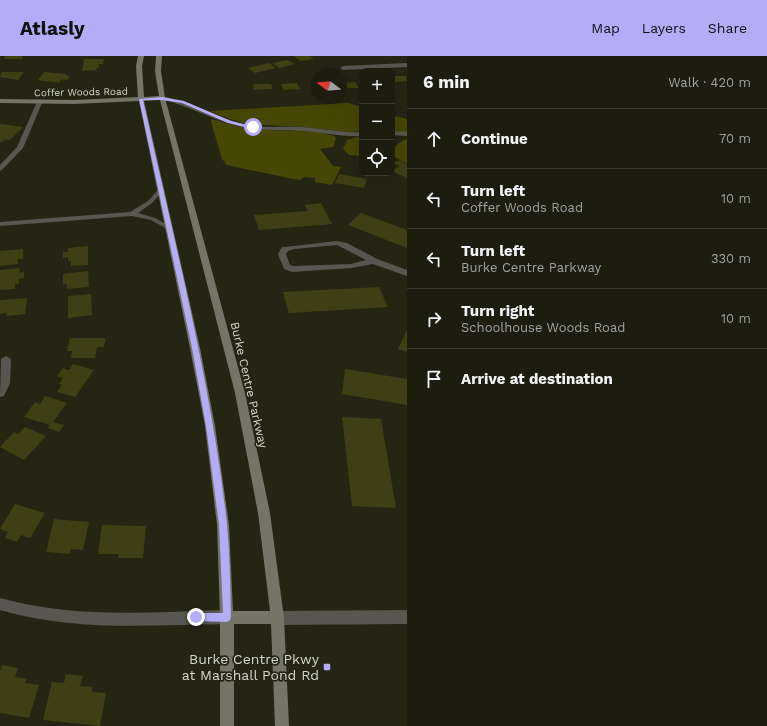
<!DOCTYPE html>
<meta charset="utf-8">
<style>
:root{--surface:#1c1c0f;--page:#29291d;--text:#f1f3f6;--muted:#a0a19e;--line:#3a3a2f;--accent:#b5acf8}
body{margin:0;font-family:"Work Sans",sans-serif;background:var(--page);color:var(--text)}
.controls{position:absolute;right:12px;top:12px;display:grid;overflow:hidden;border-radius:8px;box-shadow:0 4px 16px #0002}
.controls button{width:36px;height:36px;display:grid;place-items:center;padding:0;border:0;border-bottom:1px solid var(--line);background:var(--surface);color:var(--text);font:20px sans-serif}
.compass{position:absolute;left:311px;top:12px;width:36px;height:36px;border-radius:50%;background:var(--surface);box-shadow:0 4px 16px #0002;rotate:286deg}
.stop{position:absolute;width:12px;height:12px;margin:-9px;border:3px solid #b5acf8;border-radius:50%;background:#fff}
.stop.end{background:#b5acf8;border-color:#fff;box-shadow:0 1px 4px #0008}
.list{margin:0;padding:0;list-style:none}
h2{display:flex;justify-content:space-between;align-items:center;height:52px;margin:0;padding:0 16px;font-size:17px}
h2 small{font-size:13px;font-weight:400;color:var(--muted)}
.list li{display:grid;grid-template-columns:26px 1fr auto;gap:12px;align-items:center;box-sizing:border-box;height:60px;padding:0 16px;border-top:1px solid var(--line)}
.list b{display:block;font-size:15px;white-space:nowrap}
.list p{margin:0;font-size:13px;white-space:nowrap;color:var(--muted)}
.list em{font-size:13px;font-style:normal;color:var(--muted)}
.icon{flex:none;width:22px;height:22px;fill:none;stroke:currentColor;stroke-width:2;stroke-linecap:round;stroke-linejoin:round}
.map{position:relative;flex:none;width:407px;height:670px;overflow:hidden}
header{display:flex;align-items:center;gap:24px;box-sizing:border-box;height:56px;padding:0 20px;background:var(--accent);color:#111}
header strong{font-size:19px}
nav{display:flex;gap:22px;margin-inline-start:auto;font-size:14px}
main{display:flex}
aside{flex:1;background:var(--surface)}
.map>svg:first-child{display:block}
</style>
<header>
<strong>Atlasly</strong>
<nav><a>Map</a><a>Layers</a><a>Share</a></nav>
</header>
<main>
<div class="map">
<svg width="407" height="670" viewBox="0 0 407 670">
<rect width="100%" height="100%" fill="#252514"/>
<!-- green -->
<g fill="#464605">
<path d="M348,47L362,51V75L350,76L303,71L246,68L230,63L209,55Z"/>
<path d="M392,59L407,63V77L392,75Z"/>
<path d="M212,63L248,73L317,76L334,80L336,82L333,91L320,93L333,110L341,111L332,129L315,126V122L304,121L300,124L293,123L227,109L222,103L211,66Z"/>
<path d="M357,81H362L361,100L349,99L343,93L347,84Z"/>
<path d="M407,83V107H406L392,100C392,91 399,86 407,83Z"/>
</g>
<!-- building -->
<g fill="#3f3f15">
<path d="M5,0H23L22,3H4Z"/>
<path d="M293,0H310L314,3L301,5Z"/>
<path d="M84,3H104L103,8H99V12H97L96,14L82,15Z"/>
<path d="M287,4L295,8L280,12L272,7Z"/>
<path d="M269,7L276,12L255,17L248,12Z"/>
<path d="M2,16H24L18,24L0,21Z"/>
<path d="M44,16L66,18L65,19L70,20L67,24L62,23L59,27L38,24Z"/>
<path d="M392,20H406L407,25L395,26Z"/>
<path d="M355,26L359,32H341V27Z"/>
<path d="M297,27L300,33L284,34L281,28Z"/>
<path d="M253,28H271L273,33L254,34Z"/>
<path d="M1,68L23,71L10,84L5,83L2,86H0V69Z"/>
<path d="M399,104L407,108V122L392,115L399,110L392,107Z"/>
<path d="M339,118L367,123L364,132L335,127Z"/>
<path d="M321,147L332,168L259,174L254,159L308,155L305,149Z"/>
<path d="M361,157L407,174V192L348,169Z"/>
<path d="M88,190V209L71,210V205H68V201L63,202V196H68V192Z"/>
<path d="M23,193V203H18V208L0,210V195Z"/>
<path d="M20,212L19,217L24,216V222L19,223V228H15V233L0,234V214Z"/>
<path d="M88,215L89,231L67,233V228H63V218Z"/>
<path d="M379,231L388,251L289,257L283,236Z"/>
<path d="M91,238L92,259L68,262V240Z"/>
<path d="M27,242L25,258L6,260L7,257L0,258V244Z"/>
<path d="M407,274V296L398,293Z"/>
<path d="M70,282H106L104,291H97L95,302H71L72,295H67Z"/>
<path d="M73,308L94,314L75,341L57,336L62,329L59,328L63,322L57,320L63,312L69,314Z"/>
<path d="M345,313L407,323V349L342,338Z"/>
<path d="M45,340L67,347L53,366L64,369L59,376L48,372L50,369L24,361L35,346L40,348Z"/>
<path d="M342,361L381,363L396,452L352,450Z"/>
<path d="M25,371L46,380L24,404L0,391L14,376L18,378Z"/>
<path d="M15,448L45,457L30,482L21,479L17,486L5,482L8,476L0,473Z"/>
<path d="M54,463L89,466L83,494L71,493L70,498L46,496Z"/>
<path d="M102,469L146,470L143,502H118V498H98Z"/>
<path d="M2,609L18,612L15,621L27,623L25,627L39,629L29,662L0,657V615Z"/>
<path d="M66,618L83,620L80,630L92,631V636L106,637L100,670L43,664L52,626L64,627Z"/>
</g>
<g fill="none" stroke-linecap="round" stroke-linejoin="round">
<!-- lane -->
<g fill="#57574f" fill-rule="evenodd">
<path d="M162,40C189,46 213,60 240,67C260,73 281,70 301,71C322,72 341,77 362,76V80C341,81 322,76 301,75C280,73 259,76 238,70C211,63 187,49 160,43L159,42Z"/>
<path d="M37,46L42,47L23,92L2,114L0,115V109L17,91Z"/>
<path d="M392,75L407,76V80L392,79Z"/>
<path d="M160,133L163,135L152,147L138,157L155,162L171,171V173H167L151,164L132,160L0,170V166L130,156L148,145L158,134Z"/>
</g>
<!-- street -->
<g fill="#57574f" fill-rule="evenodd">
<path d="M407,7V11L343,14L340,12L343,10Z"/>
<path d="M337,185L347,187L377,203L407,214V220L373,208L351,212L292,216L284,213L278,198L282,191H285ZM337,189L366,204L351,208L293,210L290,209L286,198L288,195L294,193Z"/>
<path d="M6,300L11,303L10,327L4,340L0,341L1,303Z"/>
<path d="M0,542C76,563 149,556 227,554L232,556L234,561L232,566L227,568C148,569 77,576 0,554Z"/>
<path d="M407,554V568L277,569L272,567L270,562L272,557L277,555Z"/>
</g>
<!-- secondary -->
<path fill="#747467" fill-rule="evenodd" d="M138,0H144L142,10L144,41L159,40L155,15L156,0H162L161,15L165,42L245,337L270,457L284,562L289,670H275L271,568H234V670H220V561L217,469L205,370L190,292L139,45L74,48L0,47V43L74,44L138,41L136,10ZM160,44L235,337L258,457L270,555H233L229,469L215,370L200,292L144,45Z"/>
</g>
<!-- route -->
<path fill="#b5acf8" d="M162,41L184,45L231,65L255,71L253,73L228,67L182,47L162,44H143C174,185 211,325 227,468C230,499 230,530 231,561L230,564L227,566L196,565L193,564L192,561L193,558L196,557H223L219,469L206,370L192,292L139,43Z"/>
<!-- markers -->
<rect fill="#b5acf8" stroke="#252514" stroke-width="1.5" x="323" y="607" width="8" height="8" rx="2"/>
<g text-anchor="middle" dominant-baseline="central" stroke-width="3.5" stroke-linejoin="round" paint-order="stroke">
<!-- far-street labels -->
<g font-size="10" fill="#d5d6cb" stroke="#252514">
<text transform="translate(81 36) rotate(-1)">Coffer Woods Road</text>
</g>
<!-- street labels -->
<g font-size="12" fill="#d5d6cb" stroke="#252514">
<text transform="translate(249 329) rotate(77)">Burke Centre Parkway</text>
</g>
<!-- near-poi labels -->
<g font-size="14" fill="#d5d6cb" stroke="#252514" text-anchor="end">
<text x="319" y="603">Burke Centre Pkwy<tspan x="319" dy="16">at Marshall Pond Rd</tspan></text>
</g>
</g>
</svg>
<div class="controls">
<button>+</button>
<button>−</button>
<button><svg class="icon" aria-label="locate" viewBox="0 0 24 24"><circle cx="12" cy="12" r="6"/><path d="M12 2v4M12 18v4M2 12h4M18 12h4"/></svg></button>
</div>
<svg class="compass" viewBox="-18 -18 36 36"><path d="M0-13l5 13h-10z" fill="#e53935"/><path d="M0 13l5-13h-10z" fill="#a0a19e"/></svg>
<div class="stop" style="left:253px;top:71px"></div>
<div class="stop end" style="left:196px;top:561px"></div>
</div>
<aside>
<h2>6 min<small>Walk · 420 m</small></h2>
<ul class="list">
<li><svg class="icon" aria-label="ahead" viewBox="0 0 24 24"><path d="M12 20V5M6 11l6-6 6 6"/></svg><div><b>Continue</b></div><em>70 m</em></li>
<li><svg class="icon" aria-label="left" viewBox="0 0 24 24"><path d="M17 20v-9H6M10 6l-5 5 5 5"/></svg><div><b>Turn left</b><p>Coffer Woods Road</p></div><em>10 m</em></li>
<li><svg class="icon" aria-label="left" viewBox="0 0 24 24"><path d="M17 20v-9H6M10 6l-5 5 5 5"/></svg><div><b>Turn left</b><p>Burke Centre Parkway</p></div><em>330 m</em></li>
<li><svg class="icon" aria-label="right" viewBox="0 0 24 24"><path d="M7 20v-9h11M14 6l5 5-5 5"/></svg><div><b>Turn right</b><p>Schoolhouse Woods Road</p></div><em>10 m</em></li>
<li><svg class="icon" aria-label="arrive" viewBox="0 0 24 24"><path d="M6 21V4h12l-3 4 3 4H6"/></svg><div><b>Arrive at destination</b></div></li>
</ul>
</aside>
</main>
